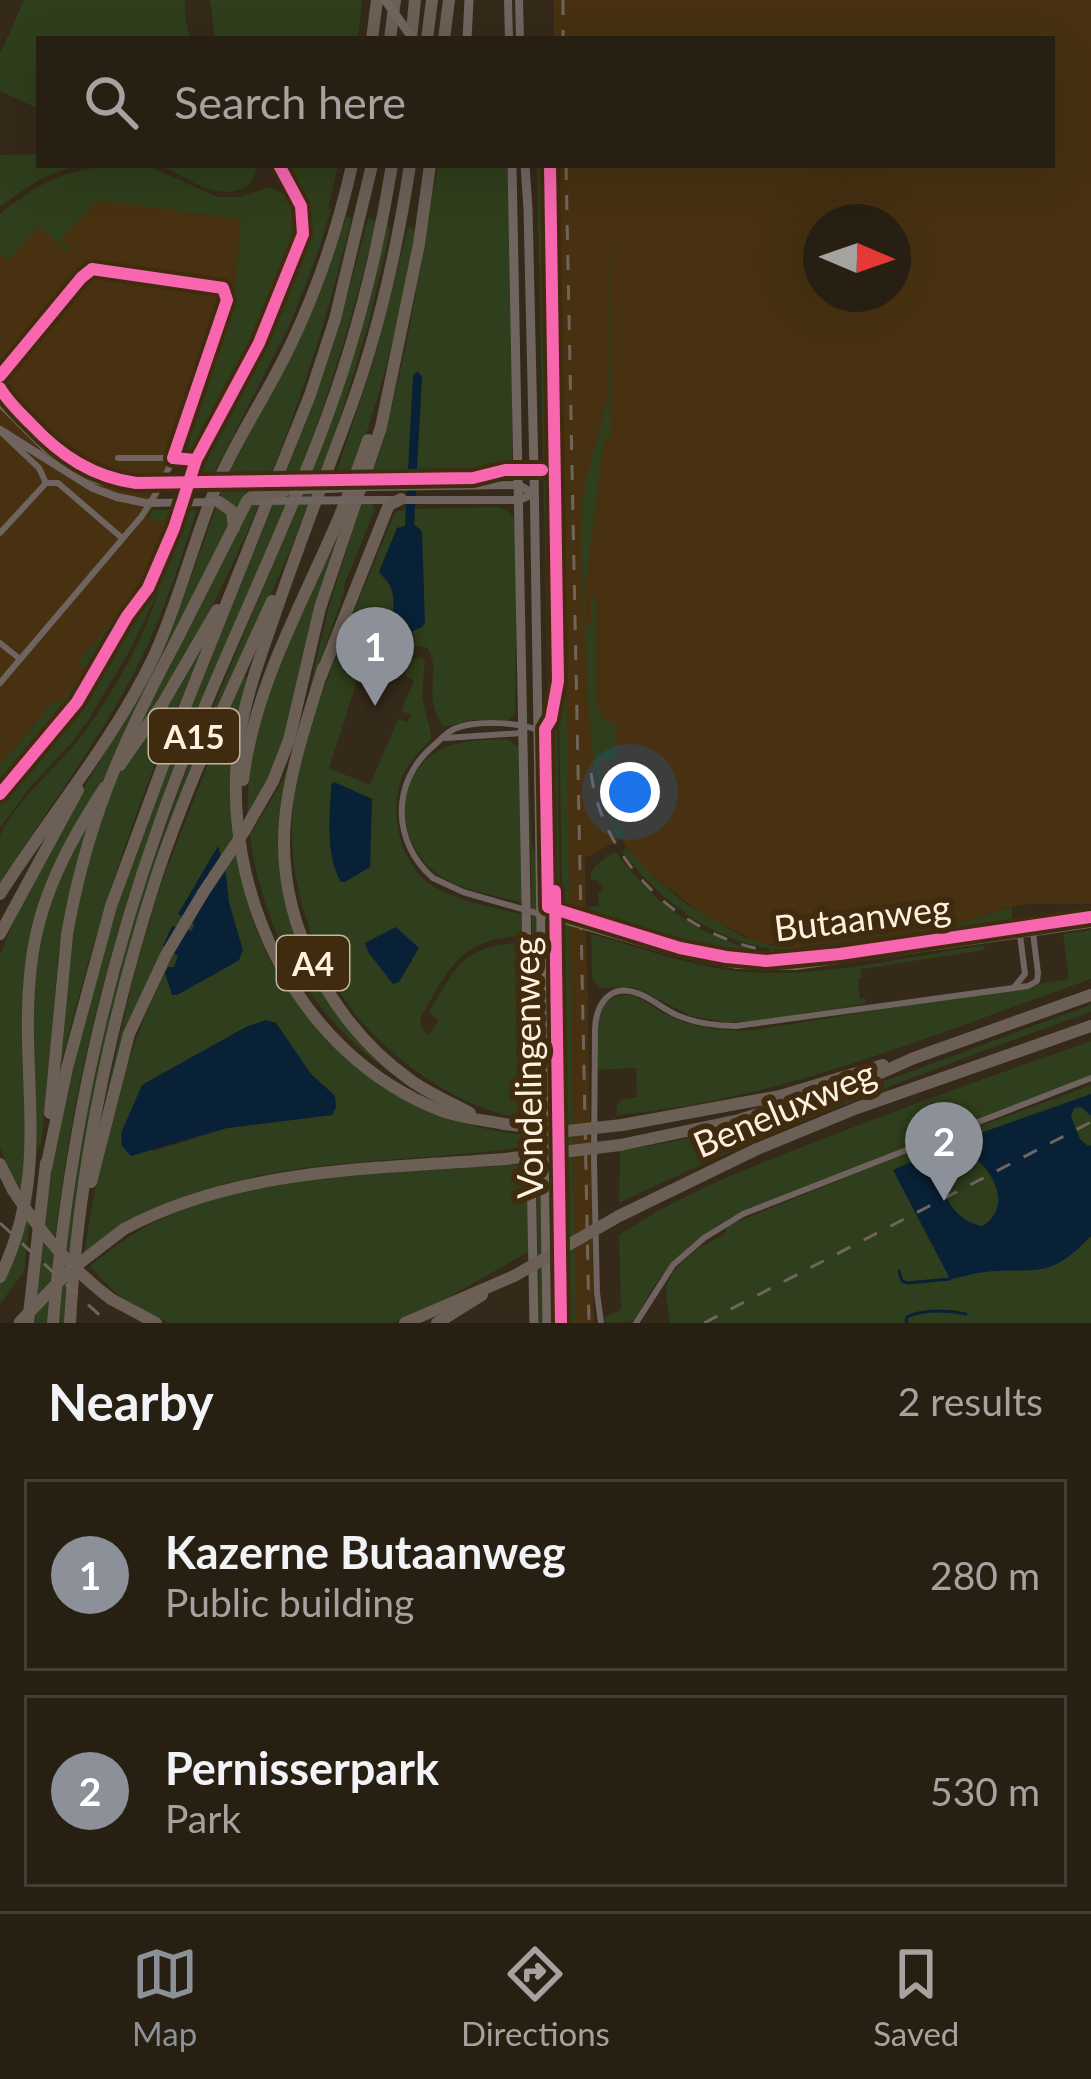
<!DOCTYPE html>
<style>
:root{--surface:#281f13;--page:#342c21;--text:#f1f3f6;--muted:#a5a2a0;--line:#443d33;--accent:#8c9099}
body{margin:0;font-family:Lato,sans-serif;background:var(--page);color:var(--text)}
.compass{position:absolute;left:803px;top:204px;width:108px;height:108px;border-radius:50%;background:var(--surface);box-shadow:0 12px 48px #0002;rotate:92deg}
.you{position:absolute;left:630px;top:792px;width:42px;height:42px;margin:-30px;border:9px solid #fff;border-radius:50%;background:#1a73e8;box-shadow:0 0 0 18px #1a73e833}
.badge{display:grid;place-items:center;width:78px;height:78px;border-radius:50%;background:var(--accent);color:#fff;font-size:39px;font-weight:700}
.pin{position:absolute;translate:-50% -99px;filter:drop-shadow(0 3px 6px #0008)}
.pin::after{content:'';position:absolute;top:63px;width:42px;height:36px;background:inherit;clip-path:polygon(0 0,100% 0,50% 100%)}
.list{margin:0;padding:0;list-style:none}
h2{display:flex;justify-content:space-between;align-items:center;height:156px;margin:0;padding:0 48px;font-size:51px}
h2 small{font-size:39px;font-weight:400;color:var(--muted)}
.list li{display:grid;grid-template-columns:78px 1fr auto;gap:36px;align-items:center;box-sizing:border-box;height:192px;margin:0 24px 24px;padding:0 24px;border:3px solid var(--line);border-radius:0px}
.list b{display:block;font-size:45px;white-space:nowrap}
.list p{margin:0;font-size:39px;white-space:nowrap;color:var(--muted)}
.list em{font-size:39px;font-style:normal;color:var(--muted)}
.icon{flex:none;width:66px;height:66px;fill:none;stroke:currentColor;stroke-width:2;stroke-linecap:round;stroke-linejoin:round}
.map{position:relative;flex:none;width:1091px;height:1323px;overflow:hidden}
.search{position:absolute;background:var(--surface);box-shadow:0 12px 48px #0002;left:36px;right:36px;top:36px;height:132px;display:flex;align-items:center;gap:30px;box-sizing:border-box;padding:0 42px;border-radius:0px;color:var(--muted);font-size:45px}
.sheet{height:588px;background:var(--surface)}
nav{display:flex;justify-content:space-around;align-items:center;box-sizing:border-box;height:168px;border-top:3px solid var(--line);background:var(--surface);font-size:33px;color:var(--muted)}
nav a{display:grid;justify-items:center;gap:6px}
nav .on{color:var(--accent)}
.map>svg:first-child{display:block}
</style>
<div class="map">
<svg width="1091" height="1323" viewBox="0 0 1091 1323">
<rect width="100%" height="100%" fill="#352919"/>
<!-- built -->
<g fill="#473111" fill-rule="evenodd">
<path d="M554,0H1091V904H1028L1007,908L946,928L794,948L757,942L702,914L652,875L632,856L621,839L585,858L594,1323H573L557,165H1052V39H554ZM821,222H893V294H821Z"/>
<path d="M95,198L129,200L242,218L234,303L183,451L147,519L173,520L146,580L79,662L88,670L60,704L55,700L0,765V253L8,259L39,226Z"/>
</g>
<!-- green -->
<g fill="#2f3e1c" fill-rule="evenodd">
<path d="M24,0H185V17L190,39H39V109L0,91V54Z"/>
<path d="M210,0H362L358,39H215Z"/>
<path d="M39,154V165H77L40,179L0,206V155Z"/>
<path d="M110,165H138L153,168L218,197H239L270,187L286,195L299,209L302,223L301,236L258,342L194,457H181L234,303L241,219L97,200L61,239L70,247L67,251L39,226L8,260L0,253V214C42,181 58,173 110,165Z"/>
<path d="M160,165H259L251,183C221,206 188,178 160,165Z"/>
<path d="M281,165H338L328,209L331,210L317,255L290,324L211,479H192L202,452L261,344L302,245L304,208Z"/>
<path d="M438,165H507L512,290V467L479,476H416L422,377L415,372L408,476H370C407,375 418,270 438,165Z"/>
<path d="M537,165H548L556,680L551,706L548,696Z"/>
<path d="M552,165H558L576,1323H570L559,719L557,722L567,1323H563L554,722L559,693V624Z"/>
<path d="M607,165L611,437H604L586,581V626H591V597L595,594L596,702L605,721H615V759L598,761L604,794L617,829L622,828L623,833L617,845L618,838C586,773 589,699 585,629C583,583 577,536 584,491C589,457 604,426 608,392Z"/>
<path d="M346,217L351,218L350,225C316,367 259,527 186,654C138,739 70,814 38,907L22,1190L15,1183L0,1148V955L16,915L80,794L109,746L182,602L227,477L285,367Z"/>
<path d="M368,218L376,220C351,330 316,436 273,540C226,652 173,762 135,877C87,1021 58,1172 47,1323H35C43,1175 75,1026 123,886C138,843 156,801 172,758C187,718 200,678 217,638C253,554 289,471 319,385C339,330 353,274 368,218Z"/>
<path d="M387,222L390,232L368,326L334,437L292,546L190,781L114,1013L65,1323H59L67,1234L94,1067L122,959L149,872L183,779L297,507Z"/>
<path d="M408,227L416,230C401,314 381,395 352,476H335L373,363Z"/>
<path d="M361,503H371L375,509L343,588L345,590L308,696L328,610Z"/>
<path d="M497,507C512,511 516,519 517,533L515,714L507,721L473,720L444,727C420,697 443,670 427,648C408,641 403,656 396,671L364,659L329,768L370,785L398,719L407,722L411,715L401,711L414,680L404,675L413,659L419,657L425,660L422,696L432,738C421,750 410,760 403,775C388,811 399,865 433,886C459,902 495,907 524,915V931L520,936C458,940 450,968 421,1016L420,1025L428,1035L439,1021L429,1012C456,967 462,946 519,943L524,950L527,1119C470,1112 418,1077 377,1038C346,1008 324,970 310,930C272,823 300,747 340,647C358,602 376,557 395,512L406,509L405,526L398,528L395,533L380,574C402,594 393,622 379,645L389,656L400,637L406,633L421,529L414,526L415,509Z"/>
<path d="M153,510H197C180,562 163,615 138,665C99,742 46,811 0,883C0,869 0,851 0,837C5,814 58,764 75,744C110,701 142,642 159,590L130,650L87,722L70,744L32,785L0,828V765L55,700L60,703L87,670L78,662L146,580L173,521L147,520Z"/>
<path d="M341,531L280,758L247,818C248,786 249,754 259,723C279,656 311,594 341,531Z"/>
<path d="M209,632C175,714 140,797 113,882C92,946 74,1011 58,1077L60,938L44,1116L41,1145H38L24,1272L0,1304V1282L20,1230L36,952L57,878L98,804Z"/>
<path d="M243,675L247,677C216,811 231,952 339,1049C356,1064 382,1075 402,1086C422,1098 444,1115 466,1123C485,1130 507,1133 528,1135V1146C419,1164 291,1155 189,1196C153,1211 118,1236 84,1255C98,1161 120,1068 160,982L155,965L127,1031L102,1112L137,962L163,878ZM266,1020L276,1023L311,1074L335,1096L332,1115L227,1128L154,1151L142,1085L246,1027Z"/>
<path d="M507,739L519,747L523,903C496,895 459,891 436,873C398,844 391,782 435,753C456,739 483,740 507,739Z"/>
<path d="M296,748L288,775L287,900L332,1003L424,1094C326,1040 264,946 250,835L280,785Z"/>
<path d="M529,756L532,843L536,859L544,1323H539Z"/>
<path d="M627,848L652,875L686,904L744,937L770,945L804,948L946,928L1012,907L1013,921L814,950C734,956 669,913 622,851Z"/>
<path d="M616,852C664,917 720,950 800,957H759L703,950L589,918V907L599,906L598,894L604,888L597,880L590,879C592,864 604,859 616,852Z"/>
<path d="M546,922L554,924L560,1323H552Z"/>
<path d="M1091,930V979C937,1033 782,1100 617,1115V1105L621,1100L637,1097L636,1068L598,1070C598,1052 593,1020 604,1005C610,997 621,994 630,995C642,997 652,1007 663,1013C692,1028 723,1032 755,1030L1069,979L1063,934Z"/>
<path d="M591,934C638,947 686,965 735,971C815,980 905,957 984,945L985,950L861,969L862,978L858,980L860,999H865V1004L757,1021L726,1022L691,1016L634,987L599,988L592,978Z"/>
<path d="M1091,1005V1012C930,1069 772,1130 619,1203L620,1150C783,1129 937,1059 1091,1005Z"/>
<path d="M1091,1041V1075L747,1209C712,1227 681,1248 658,1281C648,1294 642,1309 632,1322L606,1323L603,1318L621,1310L619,1235C681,1193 751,1167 820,1140C910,1105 1000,1073 1091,1041Z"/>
<path d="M1091,1085V1323H670C669,1312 664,1295 667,1284C675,1262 705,1243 725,1234L727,1226L886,1161Z"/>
<path d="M528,1163L530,1251L447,1298L393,1323H169L134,1306L113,1291L90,1266C109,1251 129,1235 151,1224C261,1169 409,1175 528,1163Z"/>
</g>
<!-- water -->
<g fill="#092137">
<path d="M418,371L422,377L414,524L422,532L425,623L422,627L400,637L389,656L370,650C387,640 400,609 391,587C389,582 383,576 379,572L395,533L397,528L405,526L413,376Z"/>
<path d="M334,782L372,799L370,867L345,882H341C325,856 330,815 331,785Z"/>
<path d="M218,846L226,875L229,903L243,950L239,960L231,965L177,995H172L165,973L168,967H174L178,956L163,946L172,926L192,931L194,924L178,914Z"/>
<path d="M396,927L419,948L399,982L393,984L368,952L365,943Z"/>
<path d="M266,1020L276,1023L311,1074L335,1096L336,1107L332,1115L227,1128L131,1156L122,1146L121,1133L142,1085L246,1027Z"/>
<path d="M1091,1094V1116L1081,1107L1074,1108L1071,1117L1080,1139L1088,1146L1091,1145V1236C1046,1284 1034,1265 977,1273C968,1275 958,1278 950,1279L893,1170L940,1149C944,1161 939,1168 941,1180C944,1202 960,1222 982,1226C1017,1206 989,1159 959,1150L958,1141Z"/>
</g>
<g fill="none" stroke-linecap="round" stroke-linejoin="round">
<!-- stream -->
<g stroke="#092137" stroke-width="3">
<path d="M899,1271L902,1281L907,1283L950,1279"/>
<path d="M906,1323L907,1317C923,1309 948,1310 966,1314"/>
</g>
<!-- minor -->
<g stroke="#6f6460" stroke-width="6">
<path d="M0,376L81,278L92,269L218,286L226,292L227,300C202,372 185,454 141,517L0,683"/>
<path d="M2,433L39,468L46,483"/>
<path d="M118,458H173"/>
<path d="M46,483H58L122,538"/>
<path d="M0,533L46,483"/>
<path d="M0,643L20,659"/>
<path d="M446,738L522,733"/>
<path d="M433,878C392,842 391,783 432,747C439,741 446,733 454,729C474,720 518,722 538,730"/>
<path d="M678,954L737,966L796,967L1091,925"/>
<path d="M1015,986L1025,974L1020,935"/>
<path d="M601,1323L597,1293L594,1161L595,1029C596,1005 609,983 637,993C652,998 664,1010 679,1016C698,1024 716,1026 736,1026L1028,986L1037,981L1038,973L1033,933"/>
<path d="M636,1323L673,1265L704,1238L743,1214L1091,1078"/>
</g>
<!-- tertiary -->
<g stroke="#6f6460" stroke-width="8">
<path d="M508,0L509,39"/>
<path d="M519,0L520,39"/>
<path d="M0,403L45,448"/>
<path d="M0,430L93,488L117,497"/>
<path d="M371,487L519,485L534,494"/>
<path d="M381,500H519L533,494"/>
</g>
<!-- secondary -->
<g stroke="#716560" stroke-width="9">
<path d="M467,39L469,0"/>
<path d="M512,165L534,1323"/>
<path d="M525,165L528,209L534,470L547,1323"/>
</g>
<!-- motorway -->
<g stroke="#6b5f56" stroke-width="12">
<path d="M372,39L377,0"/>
<path d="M390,39L395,0"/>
<path d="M411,39L415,0"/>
<path d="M427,39L432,0"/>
<path d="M444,39L449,0"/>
<path d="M410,165C398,243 379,329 352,404C326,475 298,546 274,617C260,658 245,697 239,740C219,890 295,1054 442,1111C461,1118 484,1120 504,1124"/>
<path d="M219,502L232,511L234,528"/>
<path d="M174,645L247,501"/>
<path d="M323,668C308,718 290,767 285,820C276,922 331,1024 413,1082C431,1094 451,1103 470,1113"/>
<path d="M321,676L386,512L389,505L401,499"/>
<path d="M120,765L163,703L217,610"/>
<path d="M243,780C254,689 299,610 335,527C347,499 358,469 368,440"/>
<path d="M273,781L289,740L320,608L381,427L419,244L430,165"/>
<path d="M0,894C50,815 114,741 154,656C182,595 196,528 225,467C245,426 270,388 290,346C318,288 338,228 352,165"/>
<path d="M0,934L78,790"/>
<path d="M50,1113L67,935"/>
<path d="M622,1125L780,1096L883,1065"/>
<path d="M620,1145L739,1120L867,1079L914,1058L1091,995"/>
<path d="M0,1164L13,1190"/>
<path d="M46,1168L67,1068L111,906L179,722L310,395L335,319L372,165"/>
<path d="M91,1182L129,1034L166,955L203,893"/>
<path d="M619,1216L757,1149L857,1108L1091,1026"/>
<path d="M124,1229C240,1167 376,1169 505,1159"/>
<path d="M0,1277C53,1168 18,1077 31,966C38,899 69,842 105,787"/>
<path d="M111,1299L156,1323"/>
<path d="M28,1323L46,1163"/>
<path d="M53,1323C67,1152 101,987 159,825C205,693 269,568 319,438C353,350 377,258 392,165"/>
<path d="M70,1323C78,1173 109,1025 155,881C186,786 230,693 272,601"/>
<path d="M405,1323L514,1276"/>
<path d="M437,1323L482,1295"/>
</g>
<!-- rail -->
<g stroke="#70655d" stroke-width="3" stroke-dasharray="15 15" stroke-linecap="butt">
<path d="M563,0V39"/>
<path d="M566,165L589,1323"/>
<path d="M591,773C605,877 708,960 812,953L1091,912"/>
<path d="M0,1223L108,1323"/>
<path d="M704,1323L1091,1122"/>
</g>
<!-- minor-bridge -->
<path stroke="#6f6460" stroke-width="6" d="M433,878L463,892L678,954"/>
<!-- tertiary-bridge -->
<g stroke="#6f6460" stroke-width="8">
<path d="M45,448L96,480L132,487L256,486L284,491L371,487"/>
<path d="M117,497L146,503L219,502"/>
<path d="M249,501L381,500"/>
</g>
<!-- secondary-bridge -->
<path stroke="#716560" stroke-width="9" d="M385,0L413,39"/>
<!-- motorway-bridge -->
<g stroke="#6b5f56" stroke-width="12">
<path d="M247,501L254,495L284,491"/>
<path d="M203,893L245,830L273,781"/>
<path d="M67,935C86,824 122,743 174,645"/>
<path d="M504,1124L567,1131L622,1125"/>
<path d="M505,1159L620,1145"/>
<path d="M13,1190C40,1233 70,1268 111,1299"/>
<path d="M514,1276L619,1216"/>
<path d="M20,1322L68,1272L124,1229"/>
</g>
<!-- cycleway casing -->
<g stroke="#402b0e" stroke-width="20">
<g id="cycleway">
<path d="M550,165L558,681L551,719L545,729L548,907L680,948L726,957L766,961L840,954L1091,917"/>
<path d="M0,376L81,278L92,269L223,288L227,300L173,458L196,460"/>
<path d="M0,388C8,402 20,413 31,424C61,456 93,477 136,483L473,478L505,470H542"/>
<path d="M0,794L77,702L127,616L148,588L174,528L196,460L259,343L303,234L301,206L279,165"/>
<path d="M555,891L561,1323"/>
</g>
</g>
<!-- cycleway -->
<use href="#cycleway" stroke="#f766af" stroke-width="12"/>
</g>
<g text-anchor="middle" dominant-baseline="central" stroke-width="12" stroke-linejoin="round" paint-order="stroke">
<!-- shield labels -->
<g fill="#402b0e" stroke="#c6b6a1" stroke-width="3">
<rect x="149" y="709" width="90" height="54" rx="9"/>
<rect x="277" y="936" width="72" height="54" rx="9"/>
</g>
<g font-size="33" font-weight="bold" fill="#fff1e0">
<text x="194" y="736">A15</text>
<text x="313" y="963">A4</text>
</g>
<!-- street labels -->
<g font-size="36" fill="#fff1e0" stroke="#402b0e">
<text transform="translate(862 917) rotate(-7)">Butaanweg</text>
<text transform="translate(527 1068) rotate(-91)">Vondelingenweg</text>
<text transform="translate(784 1108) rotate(-23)">Beneluxweg</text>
</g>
</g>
</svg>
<svg class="compass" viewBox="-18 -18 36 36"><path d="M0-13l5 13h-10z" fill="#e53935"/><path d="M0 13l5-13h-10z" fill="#a5a2a0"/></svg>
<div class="you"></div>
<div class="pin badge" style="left:375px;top:706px">1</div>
<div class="pin badge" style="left:944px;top:1201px">2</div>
<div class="search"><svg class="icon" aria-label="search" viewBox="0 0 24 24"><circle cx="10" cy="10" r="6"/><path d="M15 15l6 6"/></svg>Search here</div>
</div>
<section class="sheet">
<h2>Nearby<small>2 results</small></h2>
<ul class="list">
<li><span class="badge">1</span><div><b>Kazerne Butaanweg</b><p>Public building</p></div><em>280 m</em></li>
<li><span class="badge">2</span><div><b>Pernisserpark</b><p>Park</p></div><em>530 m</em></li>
</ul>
</section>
<nav>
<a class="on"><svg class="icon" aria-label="map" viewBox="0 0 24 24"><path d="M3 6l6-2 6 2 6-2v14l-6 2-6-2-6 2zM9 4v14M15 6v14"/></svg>Map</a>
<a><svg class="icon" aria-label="directions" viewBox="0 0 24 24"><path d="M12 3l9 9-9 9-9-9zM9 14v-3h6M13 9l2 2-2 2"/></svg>Directions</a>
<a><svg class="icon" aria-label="saved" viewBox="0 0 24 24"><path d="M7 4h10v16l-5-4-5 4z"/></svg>Saved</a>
</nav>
